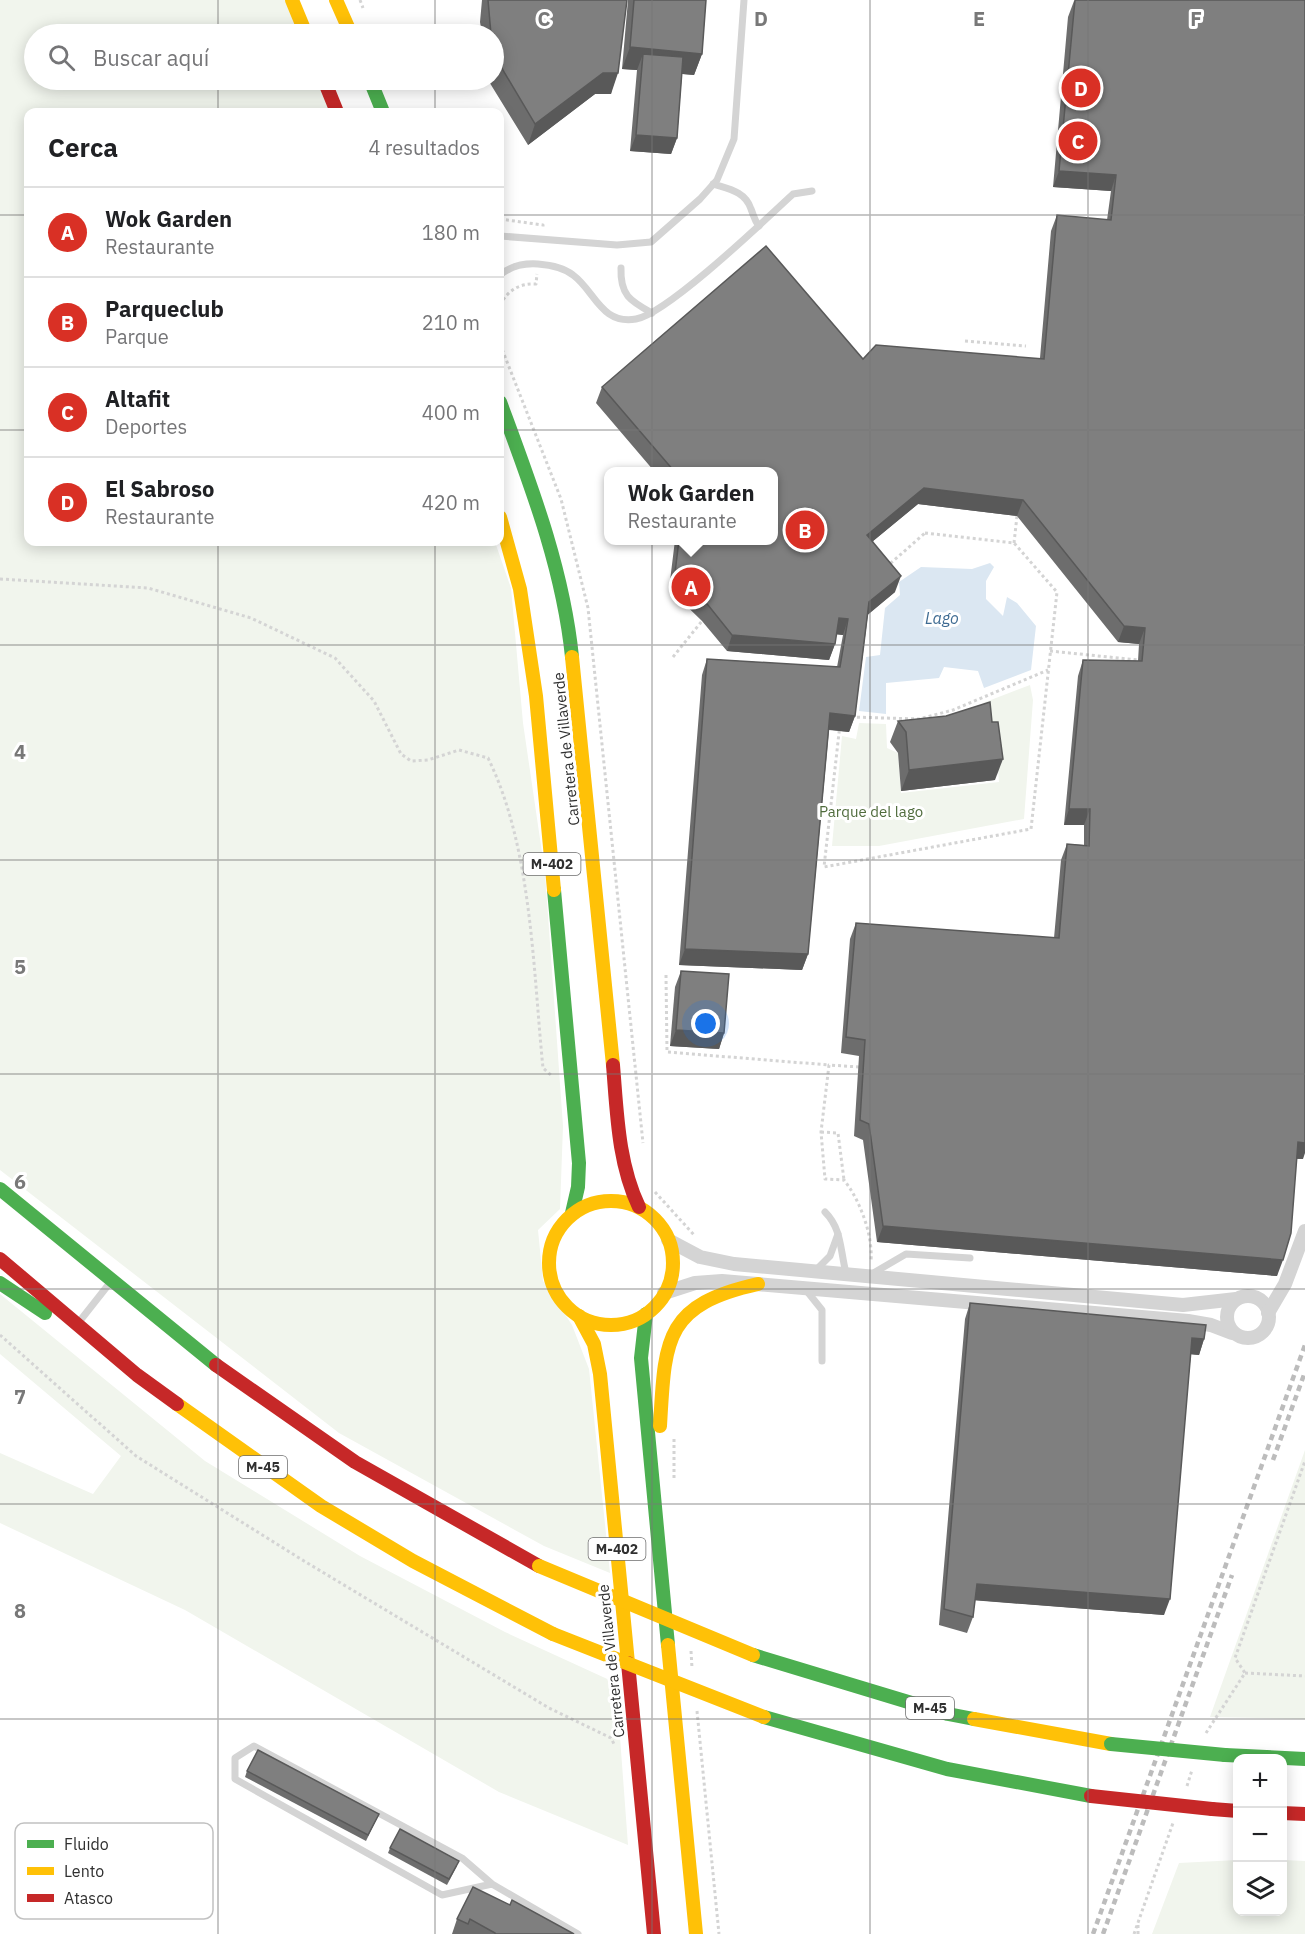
<!DOCTYPE html>
<html lang="es">
<meta charset="utf-8">
<style>
:root{--surface:#fff;--page:#f2f2f2;--text:#202124;--muted:#757577;--line:#e0e0e0;--accent:#d93025}
body{margin:0;font-family:"IBM Plex Sans",sans-serif;background:var(--page);color:var(--text)}
.controls{position:absolute;right:18px;bottom:18px;display:grid;overflow:hidden;border-radius:12px;box-shadow:0 3px 15px #0003}
.controls button{width:54px;height:54px;display:grid;place-items:center;padding:0;border:0;border-bottom:2px solid var(--line);background:var(--surface);color:var(--text);font:30px sans-serif}
.you{position:absolute;left:706px;top:1024px;width:21px;height:21px;margin:-15px;border:4px solid #fff;border-radius:50%;background:#1a73e8;box-shadow:0 0 0 9px #1a73e833}
.badge{display:grid;place-items:center;width:39px;height:39px;border-radius:50%;background:var(--accent);color:#fff;font-size:20px;font-weight:700}
.pin{position:absolute;translate:-50% -50%;border:3px solid #fff;box-shadow:0 2px 6px #0006}
.popup{position:absolute;left:604px;top:467px;width:174px;height:78px;box-sizing:border-box;display:grid;place-content:center;border-radius:12px;background:var(--surface);filter:drop-shadow(0 2px 4px #0005);font-size:20px;white-space:nowrap;color:var(--muted)}
.popup b{font-size:22px;color:var(--text)}
.popup::after{content:'';position:absolute;left:50%;top:100%;margin-left:-12px;border:12px solid transparent;border-top-color:var(--surface)}
.list{margin:0;padding:0;list-style:none}
h2{display:flex;justify-content:space-between;align-items:center;height:78px;margin:0;padding:0 24px;font-size:26px}
h2 small{font-size:20px;font-weight:400;color:var(--muted)}
.list li{display:grid;grid-template-columns:39px 1fr auto;gap:18px;align-items:center;box-sizing:border-box;height:90px;padding:0 24px;border-top:2px solid var(--line)}
.list b{display:block;font-size:22px;white-space:nowrap}
.list p{margin:0;font-size:20px;white-space:nowrap;color:var(--muted)}
.list em{font-size:20px;font-style:normal;color:var(--muted)}
.icon{flex:none;width:33px;height:33px;fill:none;stroke:currentColor;stroke-width:2;stroke-linecap:round;stroke-linejoin:round}
.map{position:relative;flex:none;width:1305px;height:1934px;overflow:hidden}
.search{position:absolute;background:var(--surface);box-shadow:0 3px 15px #0003;left:24px;top:24px;width:480px;height:66px;display:flex;align-items:center;gap:15px;box-sizing:border-box;padding:0 21px;border-radius:33px;color:var(--muted);font-size:22px}
.panel{position:absolute;background:var(--surface);box-shadow:0 3px 15px #0003;left:24px;top:108px;width:480px;height:438px;border-radius:12px}
.map>svg:first-child{display:block}
</style>
<div class="map">
<svg width="1305" height="1934" viewBox="0 0 1305 1934">
<rect width="100%" height="100%" fill="#fff"/>
<!-- green -->
<g fill="#f1f5ed">
<path d="M0,0H285L301,34H34V80H320L331,112H28V542H495L511,588L523,723L545,873L563,1126L560,1209L538,1230L543,1281L572,1325L589,1369L610,1573L544,1546L339,1433L0,1170Z"/>
<path d="M1030,685L1033,700L1024,819L879,846H832L842,736L856,739L859,723L886,724L887,748L898,753L901,793L999,782L996,744L983,703Z"/>
<path d="M0,1294L205,1461L360,1556L505,1632L616,1683L628,1845L499,1792L185,1610L0,1523V1453L93,1494L121,1456L0,1354Z"/>
<path d="M1305,1450V1719L1210,1717Z"/>
<path d="M1237,1860L1238,1912H1282L1283,1860L1305,1861V1934H1152L1179,1863Z"/>
</g>
<!-- water -->
<path fill="#dbe7f2" d="M990,563L994,567L986,581V599L1003,616L1007,597L1017,603L1036,626L1031,670L984,688L978,671L944,667L939,678L886,683V714L859,711L866,657L880,655L885,608L900,595L899,582L921,567L972,569Z"/>
<g fill="none" stroke-linecap="round" stroke-linejoin="round">
<!-- path -->
<g stroke="#d4d4d4" stroke-width="3" stroke-dasharray="3 3" stroke-linecap="butt">
<path d="M360,0L363,8"/>
<path d="M500,219L543,225V229"/>
<path d="M500,305C508,290 520,283 536,284L537,274"/>
<path d="M965,341L1026,346"/>
<path d="M500,344L561,499L588,608L643,1143"/>
<path d="M925,533L1014,543L1057,592L1031,829L824,867L841,715L858,592Z"/>
<path d="M1014,543L1017,516"/>
<path d="M0,579L148,588L251,618L335,658L374,701L401,754L411,761L428,760L459,750L488,758C532,847 533,970 543,1068L552,1076"/>
<path d="M1050,651L1138,660"/>
<path d="M673,657L702,621"/>
<path d="M851,717L919,719L953,710L1048,670"/>
<path d="M666,975L667,1052L829,1065"/>
<path d="M859,1067L829,1065L821,1132L825,1179L844,1180C860,1200 873,1235 871,1261"/>
<path d="M821,1132L838,1133L844,1180"/>
<path d="M655,1192L695,1236"/>
<path d="M0,1335L136,1456L304,1561L549,1708L611,1738L614,1744"/>
<path d="M674,1439V1480"/>
<path d="M691,1651L692,1668"/>
<path d="M1245,1673L1305,1676"/>
<path d="M697,1711L719,1934"/>
<path d="M1206,1733L1245,1673L1235,1658L1305,1461"/>
<path d="M1187,1786L1192,1770"/>
<path d="M1134,1934L1173,1823"/>
<path d="M1138,1934V1924"/>
</g>
<!-- lane -->
<g stroke="#d4d4d4" stroke-width="7">
<path d="M713,184C728,189 745,191 751,209C754,216 754,220 759,226"/>
<path d="M500,236L617,245L651,242L700,199L717,180L734,139L744,0"/>
<path d="M621,268C620,295 630,301 652,313"/>
<path d="M500,275C511,266 524,263 538,264C550,265 563,267 573,275C595,291 601,325 636,319C667,314 766,219 793,194L812,191"/>
<path d="M825,1212C842,1229 840,1250 846,1273"/>
<path d="M816,1270L830,1256L838,1234"/>
<path d="M870,1275L906,1254L970,1258"/>
<path d="M806,1290L822,1310V1361"/>
<path d="M79,1322L109,1284"/>
<path d="M492,1884L442,1895L235,1779V1758L254,1746L462,1858L492,1884L578,1934"/>
</g>
<!-- street -->
<g stroke="#d4d4d4" stroke-width="14">
<path d="M668,1240L700,1257L734,1264L1183,1305L1236,1299"/>
<path d="M664,1293L695,1283L722,1281L1188,1321L1211,1325L1232,1333"/>
<circle cx="1248" cy="1317" r="21"/>
<path d="M1268,1313L1285,1284L1305,1231"/>
</g>
<!-- fast -->
<g stroke="#4caf50" stroke-width="14">
<path d="M370,80L383,112"/>
<path d="M500,402C531,486 563,568 572,657"/>
<path d="M554,890L579,1163L578,1187L572,1213"/>
<path d="M0,1189L216,1365"/>
<path d="M0,1283L45,1313"/>
<path d="M646,1314L641,1358L668,1645"/>
<path d="M753,1655L948,1714L974,1719"/>
<path d="M764,1717L947,1769L1091,1796"/>
<path d="M1225,1755L1305,1759"/>
</g>
<!-- slow -->
<g stroke="#ffc107" stroke-width="14">
<path d="M292,0L306,34"/>
<path d="M336,0L351,34"/>
<path d="M500,517L520,589L536,696L554,890"/>
<path d="M572,657L613,1065"/>
<circle cx="611" cy="1263" r="62"/>
<path d="M579,1316L594,1344L600,1374L628,1663"/>
<path d="M177,1404L321,1506L413,1561L553,1634"/>
<path d="M660,1426C665,1339 664,1305 758,1284"/>
<path d="M668,1645L696,1934"/>
<path d="M974,1719L1111,1744"/>
</g>
<!-- jam -->
<g stroke="#c62828" stroke-width="14">
<path d="M324,80L337,112"/>
<path d="M613,1065C617,1113 618,1163 639,1207"/>
<path d="M0,1259L137,1375L177,1404"/>
<path d="M216,1365L355,1462L539,1566"/>
<path d="M628,1663L654,1934"/>
<path d="M1212,1809L1238,1811"/>
<path d="M1282,1813L1305,1814"/>
</g>
<!-- rail -->
<g stroke="#bcbcbc" stroke-width="4.5" stroke-dasharray="6 4.5" stroke-linecap="butt">
<path d="M1273,1460L1305,1372"/>
<path d="M1093,1934L1305,1345"/>
<path d="M1103,1934L1232,1575"/>
</g>
<!-- fast-bridge -->
<path stroke="#4caf50" stroke-width="14" d="M1111,1744L1225,1755"/>
<!-- slow-bridge -->
<g stroke="#ffc107" stroke-width="14">
<path d="M539,1566L753,1655"/>
<path d="M553,1634L764,1717"/>
</g>
<!-- jam-bridge -->
<path stroke="#c62828" stroke-width="14" d="M1091,1796L1212,1809"/>
</g>
<!-- wall -->
<g fill="#6d6d6d">
<path d="M482,0H627L611,94H595L528,145L488,80H494V34H482L480,22Z"/>
<path d="M628,0H706L702,54L694,75L682,74L677,138L671,154L630,151L637,70L622,69Z"/>
<path d="M1305,0L1303,1159H1296L1277,1276L877,1242L863,1140L854,1136L859,1056L841,1053L850,939L856,923L1054,938L1061,860L1067,844L1084,845V825H1064L1078,676L1083,660L1138,661L1139,644L1118,642L1017,516L918,504L873,541L895,592L868,614L855,716L849,732L829,730L808,954L802,970L679,965L702,675L707,659L837,667L843,635L836,634L835,644L829,660L727,651L702,621L669,589L675,540H774V471H654L596,403L602,387L863,359L1040,358L1051,231L1057,215L1107,220L1111,191L1053,187L1068,17L1074,1Z"/>
<path d="M898,721L995,780L901,791L898,753L890,742Z"/>
<path d="M681,971L724,1033L719,1049L670,1046L675,987Z"/>
<path d="M970,1303L1204,1339L1199,1355L1191,1354L1164,1615L975,1600L973,1617L967,1633L939,1625L965,1319Z"/>
<path d="M247,1771L379,1814L366,1841L245,1777Z"/>
<path d="M390,1848L457,1866L447,1885L388,1853Z"/>
<path d="M510,1905L574,1934H452L457,1919Z"/>
</g>
<!-- shaded-wall -->
<g fill="#595959">
<path d="M630,47L702,54L694,75L641,70L643,54L637,70L622,69Z"/>
<path d="M603,73H618L611,94H595L528,145L535,124Z"/>
<path d="M636,135L677,138L671,154L630,151Z"/>
<path d="M1059,171L1116,175L1111,191L1053,187Z"/>
<path d="M924,488L1023,500L1017,516L918,504L861,551L867,535Z"/>
<path d="M901,576L895,592L864,618L869,602Z"/>
<path d="M839,618L848,619L843,635L833,634Z"/>
<path d="M1124,626L1145,628L1139,644L1118,642Z"/>
<path d="M732,635L835,644L829,660L727,651Z"/>
<path d="M830,713L855,716L849,732L824,729Z"/>
<path d="M1003,759L995,780L901,791L909,770Z"/>
<path d="M1069,809H1090L1084,825H1064Z"/>
<path d="M685,949L808,954L802,970L679,965Z"/>
<path d="M676,1030L724,1033L719,1049L670,1046Z"/>
<path d="M1298,1142L1305,1143V1153L1303,1159L1292,1158Z"/>
<path d="M883,1226L1283,1260L1277,1276L877,1242Z"/>
<path d="M1192,1338L1204,1339L1199,1355L1187,1354Z"/>
<path d="M977,1584L1170,1599L1164,1615L971,1600Z"/>
</g>
<!-- building -->
<g fill="#7f7f7f" stroke="#595959" stroke-width="1.5">
<path d="M488,0H627L618,73H603L535,124L494,55V34H491Z"/>
<path d="M634,0H706L702,54L630,47Z"/>
<path d="M1075,0H1305V1143L1298,1142L1291,1233L1283,1260L883,1226L869,1124L860,1120L865,1040L846,1037L856,923L1059,938L1067,844L1089,846L1090,809H1069L1083,660L1142,661L1145,628L1124,626L1023,500L924,488L867,535L901,576L869,602L855,716L830,713L808,954L685,949L707,659L840,667L848,619L839,618L835,644L732,635L708,605L675,573L679,540H774V471H674L602,387L766,246L863,359L876,345L1044,359L1057,215L1111,220L1116,175L1059,171Z"/>
<path d="M643,54L683,57L677,138L636,135Z"/>
<path d="M990,702L992,722H998L1003,759L909,770L906,732L898,721L946,716Z"/>
<path d="M681,971L729,974L724,1033L676,1030Z"/>
<path d="M970,1303L1206,1325L1204,1339L1192,1338L1170,1599L977,1584L973,1617L944,1609Z"/>
<path d="M258,1750L379,1814L368,1835L247,1771Z"/>
<path d="M400,1829L459,1861L449,1879L390,1848Z"/>
<path d="M473,1887L510,1905L512,1900L574,1934H495V1933L470,1919L468,1924L457,1919Z"/>
</g>
<!-- grid -->
<path fill="none" stroke="#787878" stroke-width="1.5" stroke-opacity="0.55" d="M218,0V34M435,0V34M652,0V1934M870,0V1934M1088,0V1934M218,80V112M435,80V112M0,215H28M500,215H1305M0,430H28M500,430H1305M218,542V1934M435,542V1934M0,645H1305M0,860H1305M0,1074H1305M0,1289H1305M0,1504H1305M0,1719H1305"/>
<g text-anchor="middle" dominant-baseline="central" stroke-width="6" stroke-linejoin="round" paint-order="stroke">
<!-- shield labels -->
<g fill="#fff" stroke="#6e6e6e" stroke-width="1.5">
<rect x="523.5" y="853" width="57" height="22" rx="4.5"/>
<rect x="239" y="1456" width="48" height="22" rx="4.5"/>
<rect x="588.5" y="1538" width="57" height="22" rx="4.5"/>
<rect x="906" y="1697" width="48" height="22" rx="4.5"/>
</g>
<g font-size="14" font-weight="bold" fill="#303030">
<text x="552" y="864">M-402</text>
<text x="263" y="1467">M-45</text>
<text x="617" y="1549">M-402</text>
<text x="930" y="1708">M-45</text>
</g>
<!-- street labels -->
<g font-size="15" fill="#303030" stroke="#fff">
<text transform="translate(566 749) rotate(-96)">Carretera de Villaverde</text>
<text transform="translate(611 1661) rotate(-96)">Carretera de Villaverde</text>
</g>
<!-- park labels -->
<g font-size="15" fill="#506c3d" stroke="#fff">
<text x="871" y="811">Parque del lago</text>
</g>
<!-- water labels -->
<g font-size="16" font-style="italic" fill="#3e6b92" stroke="#fff">
<text x="942" y="618">Lago</text>
</g>
</g>
<!-- legend -->
<rect x="15" y="1823" width="198" height="96" rx="9" fill="#fff" stroke="#c1c1c1" stroke-width="1.5"/>
<rect x="27" y="1840" width="27" height="8" fill="#4caf50"/>
<rect x="27" y="1867" width="27" height="8" fill="#ffc107"/>
<rect x="27" y="1894" width="27" height="8" fill="#c62828"/>
<g font-size="16" fill="#303030">
<text x="64" y="1850">Fluido</text>
<text x="64" y="1877">Lento</text>
<text x="64" y="1904">Atasco</text>
</g>
<g font-size="20" text-anchor="middle" font-weight="bold" fill="#787878" stroke="#fff" stroke-width="6" stroke-linejoin="round" paint-order="stroke">
<text x="544" y="26">C</text>
<text x="761" y="26">D</text>
<text x="979" y="26">E</text>
<text x="1196" y="26">F</text>
<text x="20" y="759">4</text>
<text x="20" y="974">5</text>
<text x="20" y="1189">6</text>
<text x="20" y="1404">7</text>
<text x="20" y="1618">8</text>
</g>
</svg>
<div class="controls">
<button>+</button>
<button>−</button>
<button><svg class="icon" aria-label="layers" viewBox="0 0 24 24"><path d="M12 4l9 5-9 5-9-5zM3 14l9 5 9-5"/></svg></button>
</div>
<div class="you"></div>
<div class="pin badge" style="left:691px;top:587px">A</div>
<div class="popup"><b>Wok Garden</b>Restaurante</div>
<div class="pin badge" style="left:805px;top:530px">B</div>
<div class="pin badge" style="left:1078px;top:141px">C</div>
<div class="pin badge" style="left:1081px;top:88px">D</div>
<div class="search"><svg class="icon" aria-label="search" viewBox="0 0 24 24"><circle cx="10" cy="10" r="6"/><path d="M15 15l6 6"/></svg>Buscar aquí</div>
<section class="panel">
<h2>Cerca<small>4 resultados</small></h2>
<ul class="list">
<li><span class="badge">A</span><div><b>Wok Garden</b><p>Restaurante</p></div><em>180 m</em></li>
<li><span class="badge">B</span><div><b>Parqueclub</b><p>Parque</p></div><em>210 m</em></li>
<li><span class="badge">C</span><div><b>Altafit</b><p>Deportes</p></div><em>400 m</em></li>
<li><span class="badge">D</span><div><b>El Sabroso</b><p>Restaurante</p></div><em>420 m</em></li>
</ul>
</section>
</div>
